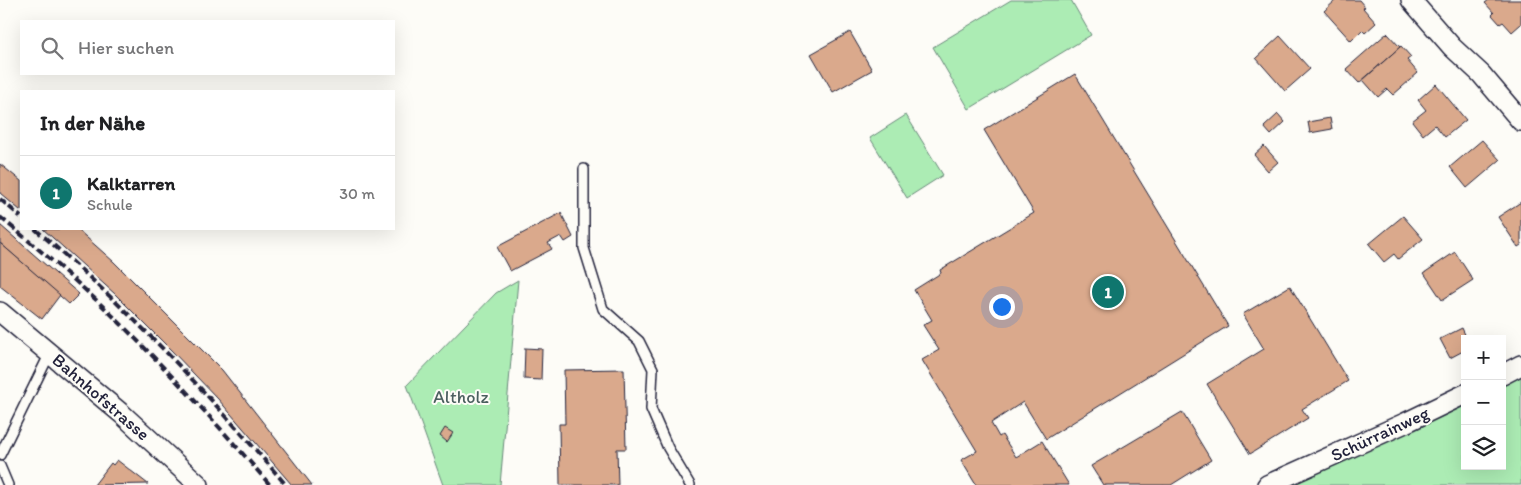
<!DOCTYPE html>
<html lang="de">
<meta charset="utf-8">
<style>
:root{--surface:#fff;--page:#f6f6f6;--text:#202124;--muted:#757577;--line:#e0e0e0;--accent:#0f766e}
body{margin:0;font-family:Itim,sans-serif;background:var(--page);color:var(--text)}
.controls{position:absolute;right:15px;bottom:15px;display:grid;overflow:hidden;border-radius:0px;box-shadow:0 5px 20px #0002}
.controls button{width:45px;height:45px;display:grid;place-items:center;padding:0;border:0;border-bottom:1px solid var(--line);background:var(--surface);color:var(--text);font:25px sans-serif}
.you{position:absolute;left:1001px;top:306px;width:18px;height:18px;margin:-12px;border:4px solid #fff;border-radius:50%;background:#1a73e8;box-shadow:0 0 0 8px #1a73e833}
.badge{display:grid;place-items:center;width:32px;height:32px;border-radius:50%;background:var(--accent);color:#fff;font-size:16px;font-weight:700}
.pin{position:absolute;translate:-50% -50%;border:2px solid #fff;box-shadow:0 1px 5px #0006}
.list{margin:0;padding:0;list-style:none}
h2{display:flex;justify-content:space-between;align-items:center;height:65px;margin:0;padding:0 20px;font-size:21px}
h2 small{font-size:16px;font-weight:400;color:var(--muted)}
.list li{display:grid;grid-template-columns:32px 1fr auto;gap:15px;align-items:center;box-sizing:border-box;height:75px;padding:0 20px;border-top:1px solid var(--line)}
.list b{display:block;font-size:19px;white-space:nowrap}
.list p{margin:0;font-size:16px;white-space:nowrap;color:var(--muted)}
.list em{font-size:16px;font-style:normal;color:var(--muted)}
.icon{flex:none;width:28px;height:28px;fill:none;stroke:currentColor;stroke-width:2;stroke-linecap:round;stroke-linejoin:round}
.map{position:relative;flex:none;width:1521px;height:485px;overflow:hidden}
.search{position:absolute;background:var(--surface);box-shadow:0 5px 20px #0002;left:20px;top:20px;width:375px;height:55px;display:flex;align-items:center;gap:12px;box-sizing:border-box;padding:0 18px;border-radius:0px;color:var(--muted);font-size:19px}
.panel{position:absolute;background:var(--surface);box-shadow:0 5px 20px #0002;left:20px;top:90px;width:375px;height:140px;border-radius:0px}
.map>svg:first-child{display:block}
</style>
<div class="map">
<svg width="1521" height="485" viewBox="0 0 1521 485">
<rect width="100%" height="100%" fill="#fdfcf7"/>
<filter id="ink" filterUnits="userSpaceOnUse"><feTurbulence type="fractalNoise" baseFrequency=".02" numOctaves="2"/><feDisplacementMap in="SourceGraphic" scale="10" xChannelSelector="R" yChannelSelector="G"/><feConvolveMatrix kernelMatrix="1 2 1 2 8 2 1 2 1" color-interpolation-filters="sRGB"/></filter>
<g filter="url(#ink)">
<!-- green -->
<g fill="#acecb4" stroke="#678778">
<path d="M1011,0H1071L1091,35L969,109L933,47Z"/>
<path d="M906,115L943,175L907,198L870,138Z"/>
<path d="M518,280L500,485H443L407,385L496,293Z"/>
<path d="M1521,375V485H1287L1465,404V466H1502V385Z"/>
</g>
<!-- building -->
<g fill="#daa98c" stroke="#22223b">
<path d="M1336,0H1359L1365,7L1363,8L1376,23L1365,33L1362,30L1351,41L1324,11Z"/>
<path d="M1489,0H1521V24L1512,32L1503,22L1500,24L1492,15L1494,13L1485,3Z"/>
<path d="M850,32L872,70L833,92L811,54Z"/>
<path d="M1387,33L1400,47L1359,83L1346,69Z"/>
<path d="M1280,36L1310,69L1285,91L1256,58Z"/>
<path d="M1401,46L1411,57L1407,60L1418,73L1393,95L1387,89L1378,97L1363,80Z"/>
<path d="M1075,74L1228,326L1046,439L1023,402L991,423L999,437L1002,435L1016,457L1042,441L1069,485H976L961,460L977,451L922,360L939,350L923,325L932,320L914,290L941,273L940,270L1034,213L984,130Z"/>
<path d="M1436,84L1466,120L1445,137L1435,125L1423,135L1412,121L1426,110L1418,100Z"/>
<path d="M1278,114L1285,122L1271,135L1264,127Z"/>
<path d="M1330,118L1332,129L1310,133L1308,122Z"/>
<path d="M1482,140L1500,160L1467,188L1450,167Z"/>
<path d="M1264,146L1278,162L1268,171L1254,155Z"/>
<path d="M0,164L21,181V211L0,193Z"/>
<path d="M1521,202V245L1518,247L1498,217Z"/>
<path d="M561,213L573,237L565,242L561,236L548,243L552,249L510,271L497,247Z"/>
<path d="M1403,216L1423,239L1398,259L1394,254L1384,262L1369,244Z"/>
<path d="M0,225L79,294L69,304L0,243Z"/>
<path d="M43,229H77L114,262L222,370L312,485H292L218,399L171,350L115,294Z"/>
<path d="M0,243L60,295L42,319L0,286Z"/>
<path d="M1455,252L1473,280L1442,300L1424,273Z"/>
<path d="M1290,286L1348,381L1302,409L1308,418L1250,454L1207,384L1264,349L1243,314Z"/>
<path d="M1462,328L1467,339H1465V350L1450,358L1440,339Z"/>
<path d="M525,348L542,349L541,380L524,379Z"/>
<path d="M624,369L626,449H617L618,485H560L559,424H565L564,370Z"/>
<path d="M1182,412L1211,460L1171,485H1103L1091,466Z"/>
<path d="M445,428L453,433L447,442L440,436Z"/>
<path d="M117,460L148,484L94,485L111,463L113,465Z"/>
</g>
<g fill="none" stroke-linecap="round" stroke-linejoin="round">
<!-- service casing -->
<g stroke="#22223b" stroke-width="12">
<g id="service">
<path d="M584,169V248L603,309L639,341L653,369L651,409L668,448L690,485"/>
<path d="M0,455L50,353"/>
<path d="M0,466L8,485"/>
</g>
</g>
<!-- minor casing -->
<g stroke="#22223b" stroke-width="22">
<g id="minor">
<path d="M1411,0L1452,47L1481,74L1521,121"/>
<path d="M0,312L122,414L199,485"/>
<path d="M1502,375L1521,365"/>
<path d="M1267,485L1405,423L1465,394"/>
</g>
</g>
<!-- service -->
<use href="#service" stroke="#fdfcf7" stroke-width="9"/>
<!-- minor -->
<use href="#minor" stroke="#fdfcf7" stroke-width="19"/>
<!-- rail -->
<g stroke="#22223b" stroke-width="4" stroke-dasharray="8 4" stroke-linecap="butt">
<path d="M0,199L21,217"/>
<path d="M0,217C41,251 82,285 120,323C172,375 222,429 270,485"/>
<path d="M35,229C128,308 207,392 286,485"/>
</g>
</g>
</g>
<g text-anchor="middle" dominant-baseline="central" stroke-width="4" stroke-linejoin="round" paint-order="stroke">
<!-- street labels -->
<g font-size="18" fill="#22223b" stroke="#fdfcf7">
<text transform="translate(101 397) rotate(41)">Bahnhofstrasse</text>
<text transform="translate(1380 434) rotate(-25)">Schürrainweg</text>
</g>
<!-- park labels -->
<g font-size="18" fill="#4b5f5f" stroke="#fdfcf7">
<text x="461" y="397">Altholz</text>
</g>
</g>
</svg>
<div class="controls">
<button>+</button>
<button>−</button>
<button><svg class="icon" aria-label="layers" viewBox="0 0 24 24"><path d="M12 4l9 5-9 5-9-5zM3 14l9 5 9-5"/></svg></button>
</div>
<div class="you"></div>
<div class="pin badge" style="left:1108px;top:292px">1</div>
<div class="search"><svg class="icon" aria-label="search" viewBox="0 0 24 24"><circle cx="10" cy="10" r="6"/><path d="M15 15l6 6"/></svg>Hier suchen</div>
<section class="panel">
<h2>In der Nähe<small></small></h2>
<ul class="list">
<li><span class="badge">1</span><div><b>Kalktarren</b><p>Schule</p></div><em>30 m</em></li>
</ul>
</section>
</div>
